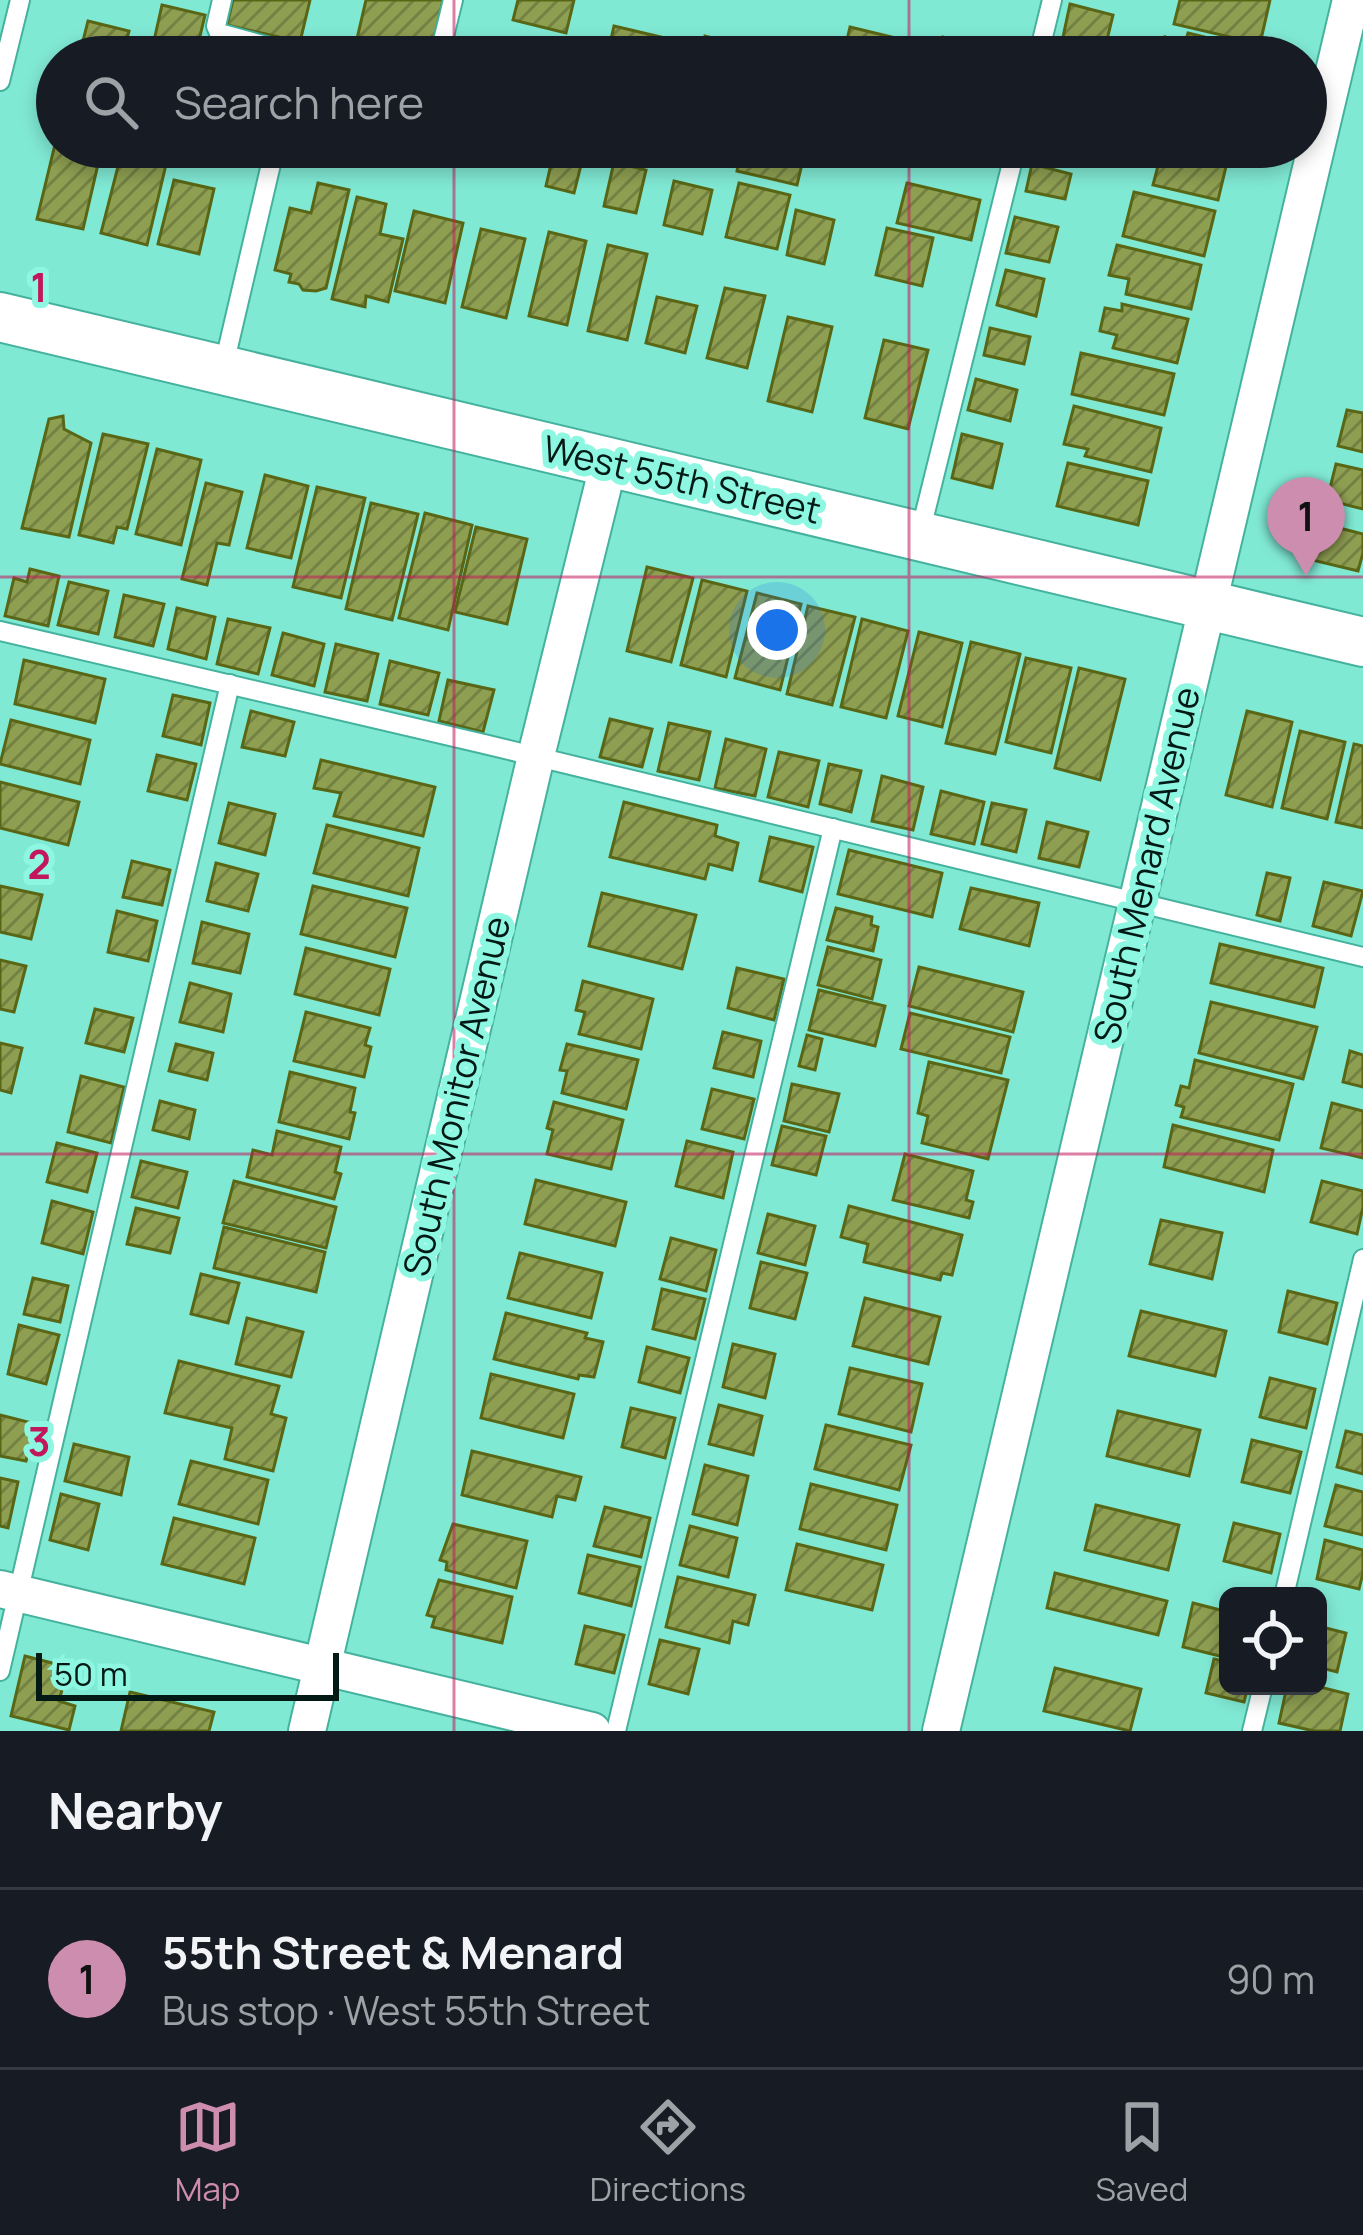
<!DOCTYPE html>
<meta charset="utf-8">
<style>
:root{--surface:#171b24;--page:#20242c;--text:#f1f3f6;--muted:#9ea1a6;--line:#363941;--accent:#cd8daf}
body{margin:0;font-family:Manrope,sans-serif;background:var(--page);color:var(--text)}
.controls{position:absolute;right:36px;bottom:36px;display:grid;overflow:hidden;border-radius:18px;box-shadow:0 6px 18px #0003}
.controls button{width:108px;height:108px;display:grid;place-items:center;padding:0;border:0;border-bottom:3px solid var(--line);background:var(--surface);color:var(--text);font:60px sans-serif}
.scale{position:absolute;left:36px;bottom:30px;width:303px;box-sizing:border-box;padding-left:12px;border:6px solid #031915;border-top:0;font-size:33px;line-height:42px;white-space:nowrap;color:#031915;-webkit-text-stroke:9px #8df7e1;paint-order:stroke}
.you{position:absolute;left:777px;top:630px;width:42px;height:42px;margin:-30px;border:9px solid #fff;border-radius:50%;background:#1a73e8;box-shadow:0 0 0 18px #1a73e833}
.badge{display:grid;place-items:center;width:78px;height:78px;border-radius:50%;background:var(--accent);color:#111;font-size:39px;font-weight:700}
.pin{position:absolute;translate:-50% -99px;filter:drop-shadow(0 3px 6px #0008)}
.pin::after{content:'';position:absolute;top:63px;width:42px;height:36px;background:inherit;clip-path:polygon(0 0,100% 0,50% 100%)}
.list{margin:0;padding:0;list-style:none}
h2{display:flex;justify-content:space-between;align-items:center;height:156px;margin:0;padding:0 48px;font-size:51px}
h2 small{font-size:39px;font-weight:400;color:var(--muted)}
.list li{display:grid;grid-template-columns:78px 1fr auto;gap:36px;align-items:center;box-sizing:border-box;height:180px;padding:0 48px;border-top:3px solid var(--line)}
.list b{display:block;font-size:45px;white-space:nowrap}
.list p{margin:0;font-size:39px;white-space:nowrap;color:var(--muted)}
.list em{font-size:39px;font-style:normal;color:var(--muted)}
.icon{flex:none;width:66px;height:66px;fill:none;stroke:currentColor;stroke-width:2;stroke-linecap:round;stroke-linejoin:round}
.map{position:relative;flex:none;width:1363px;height:1731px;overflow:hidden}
.search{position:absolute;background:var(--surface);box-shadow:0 6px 18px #0003;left:36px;right:36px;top:36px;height:132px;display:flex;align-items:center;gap:30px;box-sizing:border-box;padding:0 42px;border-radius:66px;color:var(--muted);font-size:45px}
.sheet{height:336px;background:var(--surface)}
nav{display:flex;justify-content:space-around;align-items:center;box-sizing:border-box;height:168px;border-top:3px solid var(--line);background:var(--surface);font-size:33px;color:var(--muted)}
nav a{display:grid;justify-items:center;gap:6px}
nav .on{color:var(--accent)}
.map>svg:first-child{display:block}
</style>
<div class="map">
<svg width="1363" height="1731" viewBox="0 0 1363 1731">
<defs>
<pattern id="building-hatch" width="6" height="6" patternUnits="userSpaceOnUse" patternTransform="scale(3)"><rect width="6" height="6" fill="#8f9f52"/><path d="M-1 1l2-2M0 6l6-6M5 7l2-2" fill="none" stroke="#738143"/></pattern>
</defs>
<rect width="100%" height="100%" fill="#80e9d4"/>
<!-- building -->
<g fill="url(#building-hatch)" stroke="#596615" stroke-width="3">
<path d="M233,0H310L300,42L227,25Z"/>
<path d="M366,0H443L430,57L353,56Z"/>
<path d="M518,0H574L566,33L513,20Z"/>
<path d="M1180,0H1270L1260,44L1174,24Z"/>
<path d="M1070,4L1113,15L1104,52L1062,42Z"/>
<path d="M162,5L205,15L195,57H166L151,54Z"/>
<path d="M88,21L129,31L122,57H79Z"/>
<path d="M614,26L703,47L705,36L761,50L759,57H607Z"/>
<path d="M850,27L941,49L943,37L1001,51L999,57H843Z"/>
<path d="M1188,33L1254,49L1252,57H1161L1165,37L1185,43Z"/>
<path d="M57,136V147H102L83,229L37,219Z"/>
<path d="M123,147L168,156L147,245L101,233Z"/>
<path d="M555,147L584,153L574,193L546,186Z"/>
<path d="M742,147H806L797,185L737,171Z"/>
<path d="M1163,147H1185L1228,158L1218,200L1153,185Z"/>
<path d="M614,162L646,170L636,213L604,206Z"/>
<path d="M1032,164L1071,174L1065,199L1026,191Z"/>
<path d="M174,180L214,189L199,254L158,244Z"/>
<path d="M674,181L712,190L702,234L664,225Z"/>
<path d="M318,183L349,190L326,288L316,291L303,290L299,284L289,282L291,274L275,270L290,208L311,213Z"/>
<path d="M739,183L790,195L777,249L726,237Z"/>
<path d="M907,183L980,200L971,240L897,223Z"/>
<path d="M1134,192L1215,211L1204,256L1123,236Z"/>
<path d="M357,197L386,204L380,234L403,239L388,302L366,296L365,307L332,299Z"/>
<path d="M796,210L834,220L824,264L787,255Z"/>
<path d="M414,211L463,223L445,303L395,291Z"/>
<path d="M1015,217L1058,227L1049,262L1006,253Z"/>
<path d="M887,228L933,238L922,286L876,275Z"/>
<path d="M481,229L525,239L506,318L462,307Z"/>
<path d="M549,232L586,241L567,325L529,316Z"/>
<path d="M608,245L647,254L627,340L588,331Z"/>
<path d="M1117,245L1201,265L1191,309L1126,294L1129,279L1109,275Z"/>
<path d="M1006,270L1044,279L1036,316L997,305Z"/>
<path d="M725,288L765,296L747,368L707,358Z"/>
<path d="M657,297L697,306L685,353L646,343Z"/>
<path d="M1122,304L1188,319L1177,363L1113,348L1117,335L1100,331L1105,308L1122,311Z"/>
<path d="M788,317L832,327L812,412L768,401Z"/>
<path d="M990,328L1030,337L1024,364L984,355Z"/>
<path d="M884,340L928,350L908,429L865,418Z"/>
<path d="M1081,353L1174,374L1164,415L1072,394Z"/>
<path d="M976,379L1017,390L1010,421L968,410Z"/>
<path d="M1074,406L1161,428L1151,472L1085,456L1088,449L1064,444Z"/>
<path d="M1347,410L1363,413V452L1338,446Z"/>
<path d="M63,416L64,429L91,443L69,537L22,528L49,419Z"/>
<path d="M103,434L148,444L127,529L117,527L113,543L79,535Z"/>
<path d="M962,434L1002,444L992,488L952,478Z"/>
<path d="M157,449L201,460L181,545L136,534Z"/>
<path d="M1068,463L1148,481L1138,525L1057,506Z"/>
<path d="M1336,464L1363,470V509L1327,500Z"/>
<path d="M265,475L308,486L291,558L247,548Z"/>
<path d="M206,483L242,492L229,545L217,543L207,585L182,579Z"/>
<path d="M317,487L365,498L341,598L293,587Z"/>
<path d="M371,503L418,514L392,620L346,609Z"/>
<path d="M425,513L472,525L448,630L399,618Z"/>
<path d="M1320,523L1363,534V553L1358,571L1312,560Z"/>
<path d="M476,527L527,539L507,624L455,612Z"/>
<path d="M647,567L693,578L671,662L627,651Z"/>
<path d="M30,569L59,576L48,626L5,616L14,578L27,582Z"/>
<path d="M702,580L747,591L726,677L681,665Z"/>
<path d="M69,582L108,591L98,634L58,625Z"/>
<path d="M757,593L801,604L780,690L735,678Z"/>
<path d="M124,595L164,604L153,646L115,637Z"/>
<path d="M808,606L855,617L832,705L787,694Z"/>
<path d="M177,608L215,617L206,659L168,649Z"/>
<path d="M228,619L270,628L258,674L217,664Z"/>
<path d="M862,619L908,631L886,718L841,707Z"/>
<path d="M919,632L962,643L942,727L898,716Z"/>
<path d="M283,633L324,644L314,686L272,675Z"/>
<path d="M971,642L1020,654L995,754L946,743Z"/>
<path d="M336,644L378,654L367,701L325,692Z"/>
<path d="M1026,658L1071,668L1051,753L1006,742Z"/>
<path d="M24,660L105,679L95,723L15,704Z"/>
<path d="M390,661L439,673L428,715L380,704Z"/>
<path d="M1079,668L1125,679L1100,780L1055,768Z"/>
<path d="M448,680L494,690L483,732L439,721Z"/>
<path d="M173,695L210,703L201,745L163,736Z"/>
<path d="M251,711L294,722L285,756L242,747Z"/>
<path d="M1247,711L1292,722L1272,807L1226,795Z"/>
<path d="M610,719L652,729L642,767L600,757Z"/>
<path d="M11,720L90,740L80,784L0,764Z"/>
<path d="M669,723L710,732L699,780L658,771Z"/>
<path d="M1300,731L1345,742L1327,819L1282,808Z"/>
<path d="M726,739L766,749L755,796L715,788Z"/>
<path d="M1354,744L1363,746V828L1336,822Z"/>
<path d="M779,752L819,761L808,807L768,797Z"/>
<path d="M157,755L196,764L187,800L148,791Z"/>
<path d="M321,760L435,787L423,836L334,816L341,793L314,788Z"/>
<path d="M829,764L861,771L851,812L820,804Z"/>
<path d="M882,776L923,787L913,830L872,821Z"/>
<path d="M0,782L79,802L68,845L0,828Z"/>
<path d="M941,791L984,802L974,844L931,834Z"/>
<path d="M624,802L717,825L715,836L738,843L732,870L709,864L705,879L610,857Z"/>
<path d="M229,803L275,814L265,855L219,843Z"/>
<path d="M992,803L1026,810L1016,852L982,844Z"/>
<path d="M1047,822L1088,832L1079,867L1039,858Z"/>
<path d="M327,825L419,848L408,896L314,873Z"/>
<path d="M770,837L813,847L802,892L760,881Z"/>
<path d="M849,850L942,873L932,917L838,894Z"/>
<path d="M132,861L170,870L162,905L123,897Z"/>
<path d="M216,863L258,874L248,911L207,901Z"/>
<path d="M1267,873L1290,878L1280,921L1257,915Z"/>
<path d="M1324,882L1363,891L1351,936L1313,926Z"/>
<path d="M0,886L42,895L31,939L0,932Z"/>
<path d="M313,886L407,908L395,957L301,934Z"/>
<path d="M971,888L1039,903L1029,946L960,929Z"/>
<path d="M602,893L696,915L682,969L589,946Z"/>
<path d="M836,908L872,917L871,925L878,927L873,951L827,940Z"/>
<path d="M117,911L157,921L148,961L108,952Z"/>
<path d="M202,922L249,934L240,973L193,963Z"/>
<path d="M1220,944L1323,968L1314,1007L1211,983Z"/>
<path d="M828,947L881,960L872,999L818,985Z"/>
<path d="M306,948L390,969L379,1015L295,994Z"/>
<path d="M0,960L26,966L14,1012L0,1009Z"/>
<path d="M919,967L1023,992L1013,1032L909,1006Z"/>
<path d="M737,968L784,979L774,1020L728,1008Z"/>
<path d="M583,981L653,999L641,1049L579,1034L585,1012L576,1010Z"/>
<path d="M190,983L231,994L223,1032L180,1022Z"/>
<path d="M819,990L885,1006L875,1046L809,1030Z"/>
<path d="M1211,1002L1317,1027L1303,1079L1199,1053Z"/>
<path d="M95,1009L133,1018L124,1052L86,1043Z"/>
<path d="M306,1012L370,1028L365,1045L371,1047L364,1077L294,1061Z"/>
<path d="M910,1013L1010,1037L1001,1073L901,1049Z"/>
<path d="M723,1032L761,1041L753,1077L714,1068Z"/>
<path d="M807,1035L822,1039L815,1070L799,1066Z"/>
<path d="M0,1043L22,1048L11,1093L0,1090Z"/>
<path d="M176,1044L213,1053L207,1080L169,1071Z"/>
<path d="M567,1044L638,1060L626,1109L562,1093L567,1071L560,1070Z"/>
<path d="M1350,1051L1363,1055V1087L1343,1082Z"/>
<path d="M1195,1060L1293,1084L1279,1140L1181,1117L1184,1107L1176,1105L1181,1086L1189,1088Z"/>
<path d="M929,1062L1008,1080L988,1159L922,1143L928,1116L918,1113Z"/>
<path d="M290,1072L355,1088L350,1112L355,1113L349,1139L279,1122Z"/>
<path d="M81,1076L124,1087L111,1143L68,1132Z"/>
<path d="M792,1084L839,1094L829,1132L784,1121Z"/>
<path d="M712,1089L754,1099L744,1139L702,1129Z"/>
<path d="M160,1101L195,1110L189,1139L153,1130Z"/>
<path d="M554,1102L623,1120L611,1169L547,1154L553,1130L547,1128Z"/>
<path d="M1332,1103L1363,1111V1158L1321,1148Z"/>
<path d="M1173,1125L1273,1150L1264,1192L1164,1167Z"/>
<path d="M782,1126L826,1136L816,1175L772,1165Z"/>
<path d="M277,1131L341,1147L335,1172L341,1174L334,1199L247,1177L253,1150L272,1155Z"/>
<path d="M687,1141L733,1152L723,1198L676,1186Z"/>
<path d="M57,1143L97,1153L87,1192L47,1182Z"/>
<path d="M905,1154L973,1171L966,1200L973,1202L969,1218L893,1200Z"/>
<path d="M141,1161L187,1172L178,1208L132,1197Z"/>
<path d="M536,1180L626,1202L615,1246L525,1224Z"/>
<path d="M234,1181L336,1207L326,1248L223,1223Z"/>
<path d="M1322,1181L1363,1191V1207L1357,1234L1311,1222Z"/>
<path d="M52,1201L93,1212L83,1254L42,1243Z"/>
<path d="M849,1206L962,1235L952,1275L942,1273L940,1280L864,1262L868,1244L841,1237Z"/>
<path d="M136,1208L179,1218L170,1253L127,1244Z"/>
<path d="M768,1214L815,1226L805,1265L758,1253Z"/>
<path d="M1161,1220L1222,1233L1212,1279L1150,1264Z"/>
<path d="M224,1227L325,1252L316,1292L214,1268Z"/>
<path d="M671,1238L716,1250L706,1291L660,1279Z"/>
<path d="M520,1253L602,1273L591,1318L508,1298Z"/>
<path d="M761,1262L807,1273L795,1319L750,1308Z"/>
<path d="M201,1274L239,1283L228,1323L191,1314Z"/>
<path d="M33,1278L68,1286L60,1322L24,1314Z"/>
<path d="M662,1289L705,1299L695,1339L653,1329Z"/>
<path d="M1288,1291L1337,1303L1327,1344L1279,1332Z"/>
<path d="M865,1298L940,1317L928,1364L853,1346Z"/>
<path d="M1141,1311L1226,1331L1215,1376L1129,1356Z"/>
<path d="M506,1313L587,1333L585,1338L603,1342L594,1377L579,1375L578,1379L494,1359Z"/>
<path d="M247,1318L303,1332L291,1377L236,1364Z"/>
<path d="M19,1325L59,1335L46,1384L8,1374Z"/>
<path d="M733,1344L775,1354L765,1398L723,1387Z"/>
<path d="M647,1347L689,1358L680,1393L639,1382Z"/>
<path d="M179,1361L279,1386L271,1414L286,1418L273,1471L225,1459L232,1428L165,1413Z"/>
<path d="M850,1368L922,1384L911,1432L839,1414Z"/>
<path d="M491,1374L574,1394L563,1438L481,1418Z"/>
<path d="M1270,1378L1315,1389L1306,1428L1260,1417Z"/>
<path d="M719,1405L762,1416L753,1455L709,1444Z"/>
<path d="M631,1408L675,1418L665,1458L622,1447Z"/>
<path d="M1118,1411L1200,1430L1189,1476L1107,1456Z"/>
<path d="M0,1415L36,1424L26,1461L0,1456Z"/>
<path d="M826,1425L911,1445L899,1490L815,1469Z"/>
<path d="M1346,1431L1363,1435V1474L1337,1467Z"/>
<path d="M1252,1440L1301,1452L1290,1493L1242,1482Z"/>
<path d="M74,1444L129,1457L121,1495L65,1481Z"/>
<path d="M472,1451L581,1477L575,1500L557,1496L552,1517L462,1495Z"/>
<path d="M191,1461L268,1480L258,1524L179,1504Z"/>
<path d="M705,1465L748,1476L737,1525L693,1514Z"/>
<path d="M0,1478L18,1482L8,1528L0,1526Z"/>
<path d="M811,1484L897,1505L886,1550L800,1529Z"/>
<path d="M1336,1485L1363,1492V1535L1325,1526Z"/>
<path d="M61,1494L99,1504L88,1550L50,1540Z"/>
<path d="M1096,1505L1179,1525L1168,1570L1085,1550Z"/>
<path d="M605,1507L650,1518L641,1557L594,1546Z"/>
<path d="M174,1518L255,1538L244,1584L162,1564Z"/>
<path d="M1234,1523L1280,1534L1271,1573L1224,1561Z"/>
<path d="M453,1524L527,1541L516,1588L446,1570L447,1562L440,1560Z"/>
<path d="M690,1526L737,1538L728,1577L680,1565Z"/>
<path d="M1325,1540L1363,1550V1573L1359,1589L1317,1579Z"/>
<path d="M797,1544L883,1565L872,1610L786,1590Z"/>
<path d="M588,1555L640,1567L631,1606L579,1593Z"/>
<path d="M1055,1573L1167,1601L1158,1635L1047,1608Z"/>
<path d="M678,1577L755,1595L748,1625L733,1621L729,1643L666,1627Z"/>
<path d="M439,1580L512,1597L502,1643L432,1627L435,1617L427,1615Z"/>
<path d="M1193,1603L1228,1612V1658L1183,1647Z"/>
<path d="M585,1626L624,1635L614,1673L576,1664Z"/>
<path d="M1318,1626L1346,1633L1337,1672L1318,1667Z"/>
<path d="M660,1640L699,1649L688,1694L649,1684Z"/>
<path d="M25,1656L68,1667L59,1701L75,1706L69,1730L11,1716Z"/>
<path d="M1214,1659L1228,1662V1686H1248L1244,1702L1206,1693Z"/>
<path d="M1055,1668L1141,1689L1130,1731L1044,1711Z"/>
<path d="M1287,1686H1316L1348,1694L1340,1731H1314L1279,1723Z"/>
<path d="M130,1692L214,1712L209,1731H121Z"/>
</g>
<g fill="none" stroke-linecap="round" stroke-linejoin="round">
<!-- lane casing -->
<g stroke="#45b29e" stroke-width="22">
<g id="lane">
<path d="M222,0L216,26L219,33L306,57"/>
<path d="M439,57L453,0"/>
<path d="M1038,57L1052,0"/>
<path d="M0,81L20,0"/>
<path d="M223,369L275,147"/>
<path d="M920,533L1016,147"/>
<path d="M0,631L484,744L1363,957"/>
<path d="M1284,1596L1363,1259"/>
<path d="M0,1671L230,684"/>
<path d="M616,1731L833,828"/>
<path d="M1252,1731L1263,1686"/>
</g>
</g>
<!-- street casing -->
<g stroke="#45b29e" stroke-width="40">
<g id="street">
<path d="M0,1589L592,1731"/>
<path d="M307,1731L536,756L609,462"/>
<path d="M941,1731L1351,0"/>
</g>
</g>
<!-- secondary casing -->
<g stroke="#45b29e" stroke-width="52">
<path id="secondary" d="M0,317L1363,642"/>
</g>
<!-- lane -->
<use href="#lane" stroke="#fff" stroke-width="18"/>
<!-- street -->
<use href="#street" stroke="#fff" stroke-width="36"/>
<!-- secondary -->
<use href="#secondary" stroke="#fff" stroke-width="48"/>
</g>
<!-- grid -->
<path fill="none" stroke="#c2185b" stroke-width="3" stroke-opacity="0.55" d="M454,0V57M909,0V57M454,147V1731M909,147V1731M0,577H1363M0,1154H1363"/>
<g text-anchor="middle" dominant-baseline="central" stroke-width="12" stroke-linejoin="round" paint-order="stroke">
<!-- street labels -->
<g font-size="36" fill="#031915" stroke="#8df7e1">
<text transform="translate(682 479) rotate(13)">West 55th Street</text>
<text transform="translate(1146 865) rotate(-77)">South Menard Avenue</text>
<text transform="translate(456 1096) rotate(-77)">South Monitor Avenue</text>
</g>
</g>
<g font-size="39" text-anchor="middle" font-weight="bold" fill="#c2185b" stroke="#8df7e1" stroke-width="12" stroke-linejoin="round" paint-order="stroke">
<text x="39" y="302">1</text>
<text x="39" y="879">2</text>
<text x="39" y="1456">3</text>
</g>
</svg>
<div class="controls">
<button><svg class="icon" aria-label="locate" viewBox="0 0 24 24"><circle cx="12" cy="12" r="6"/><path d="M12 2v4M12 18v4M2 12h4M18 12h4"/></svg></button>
</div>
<div class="scale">50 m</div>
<div class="you"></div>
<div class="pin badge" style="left:1306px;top:576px">1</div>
<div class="search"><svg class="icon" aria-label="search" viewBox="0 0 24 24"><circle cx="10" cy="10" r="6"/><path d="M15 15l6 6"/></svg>Search here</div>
</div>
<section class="sheet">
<h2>Nearby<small></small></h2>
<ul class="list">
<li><span class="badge">1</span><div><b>55th Street &amp; Menard</b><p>Bus stop · West 55th Street</p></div><em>90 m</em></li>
</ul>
</section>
<nav>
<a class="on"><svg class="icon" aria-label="map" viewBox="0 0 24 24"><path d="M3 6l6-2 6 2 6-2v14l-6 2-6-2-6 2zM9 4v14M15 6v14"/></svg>Map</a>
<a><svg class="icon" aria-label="directions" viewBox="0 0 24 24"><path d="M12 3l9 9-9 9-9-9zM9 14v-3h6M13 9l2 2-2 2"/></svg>Directions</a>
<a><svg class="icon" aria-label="saved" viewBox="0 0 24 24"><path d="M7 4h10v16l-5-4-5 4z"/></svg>Saved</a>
</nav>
